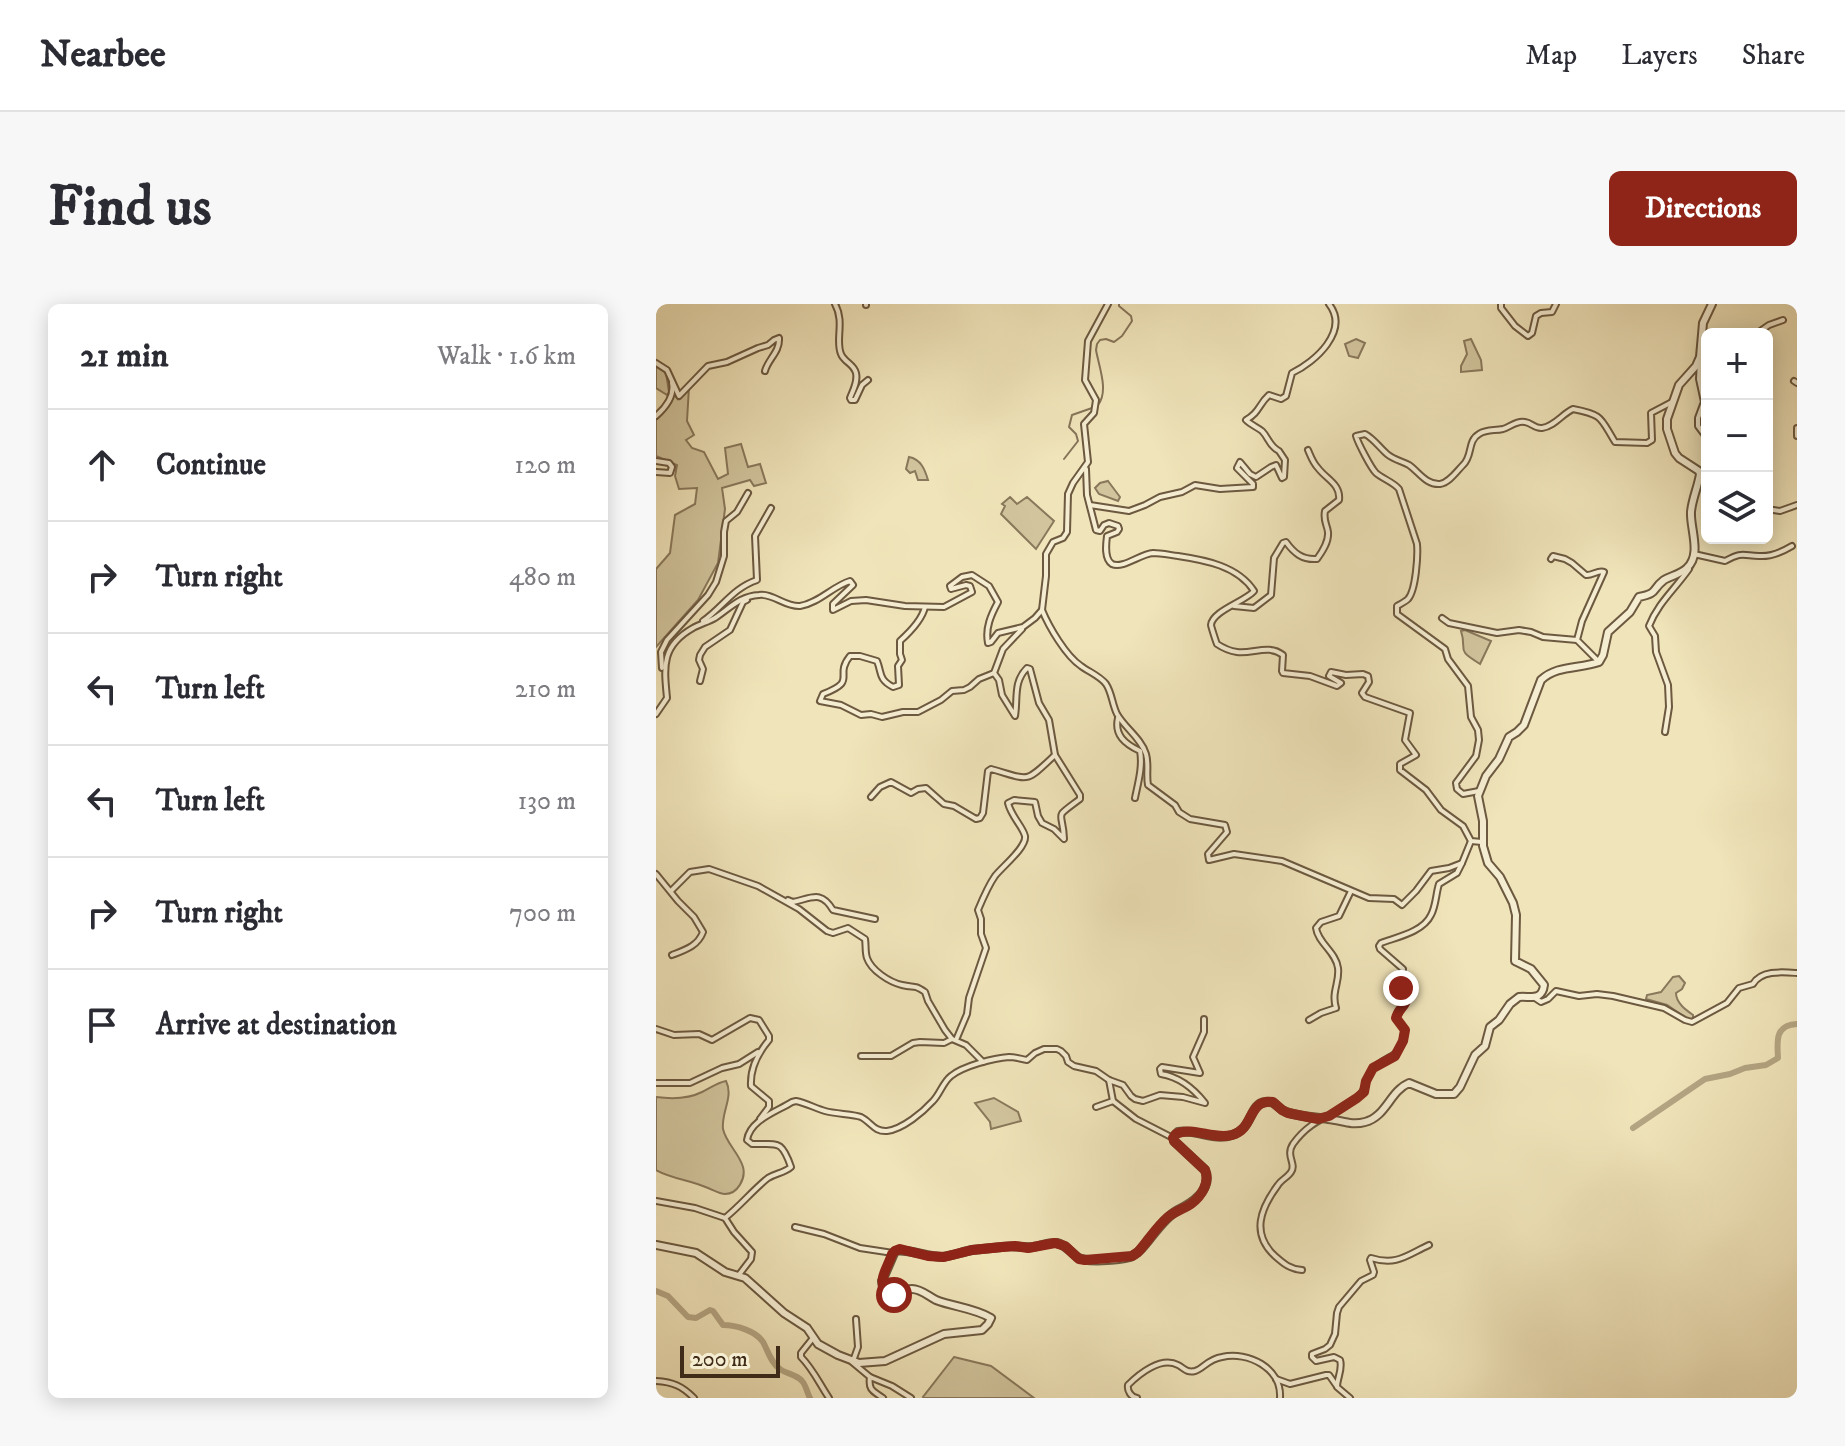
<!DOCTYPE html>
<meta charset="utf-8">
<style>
:root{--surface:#fff;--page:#f7f7f7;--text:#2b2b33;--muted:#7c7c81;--line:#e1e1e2;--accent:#8f2418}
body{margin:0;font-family:"IM FELL DW Pica",serif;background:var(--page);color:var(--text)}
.controls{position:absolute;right:24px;top:24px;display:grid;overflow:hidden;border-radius:12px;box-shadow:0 4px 20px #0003}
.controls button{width:72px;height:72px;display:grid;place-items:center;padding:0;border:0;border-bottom:2px solid var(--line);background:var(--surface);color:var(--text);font:40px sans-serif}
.scale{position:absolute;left:24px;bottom:20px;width:100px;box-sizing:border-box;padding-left:8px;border:4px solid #402b18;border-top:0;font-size:22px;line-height:28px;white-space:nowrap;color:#402b18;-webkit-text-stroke:6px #f5edd2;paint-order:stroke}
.stop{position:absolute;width:24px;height:24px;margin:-18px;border:6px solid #8f2418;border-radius:50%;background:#fff}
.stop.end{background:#8f2418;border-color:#fff;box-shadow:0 2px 8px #0008}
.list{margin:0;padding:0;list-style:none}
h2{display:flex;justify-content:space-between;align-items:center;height:104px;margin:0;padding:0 32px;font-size:34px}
h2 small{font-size:26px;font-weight:400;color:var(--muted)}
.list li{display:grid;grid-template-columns:52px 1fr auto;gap:24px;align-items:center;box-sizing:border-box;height:112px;padding:0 32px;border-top:2px solid var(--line)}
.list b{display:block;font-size:30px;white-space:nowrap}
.list em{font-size:26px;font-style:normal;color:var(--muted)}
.icon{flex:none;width:44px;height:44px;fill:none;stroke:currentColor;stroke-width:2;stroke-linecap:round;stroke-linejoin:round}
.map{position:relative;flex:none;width:1141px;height:1094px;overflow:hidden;border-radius:12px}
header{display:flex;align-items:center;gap:48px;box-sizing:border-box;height:112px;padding:0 40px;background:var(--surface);border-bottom:2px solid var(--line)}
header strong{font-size:38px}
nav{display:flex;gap:44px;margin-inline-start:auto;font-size:28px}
.intro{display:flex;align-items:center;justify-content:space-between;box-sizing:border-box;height:192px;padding:0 48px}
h1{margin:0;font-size:56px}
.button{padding:20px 36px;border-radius:12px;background:var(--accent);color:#fff;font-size:28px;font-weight:700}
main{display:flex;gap:48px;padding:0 48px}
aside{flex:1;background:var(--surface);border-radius:12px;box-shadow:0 4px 20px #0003}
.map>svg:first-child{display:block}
</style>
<header>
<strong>Nearbee</strong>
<nav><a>Map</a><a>Layers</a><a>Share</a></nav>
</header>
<div class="intro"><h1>Find us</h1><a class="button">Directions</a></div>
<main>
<aside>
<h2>21 min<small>Walk · 1.6 km</small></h2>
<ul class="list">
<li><svg class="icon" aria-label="ahead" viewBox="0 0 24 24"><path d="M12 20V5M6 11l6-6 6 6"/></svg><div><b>Continue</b></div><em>120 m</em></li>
<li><svg class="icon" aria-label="right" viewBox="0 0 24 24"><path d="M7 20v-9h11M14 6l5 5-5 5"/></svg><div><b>Turn right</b></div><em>480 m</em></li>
<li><svg class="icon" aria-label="left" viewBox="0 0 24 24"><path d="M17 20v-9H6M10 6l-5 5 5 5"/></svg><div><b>Turn left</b></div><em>210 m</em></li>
<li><svg class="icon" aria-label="left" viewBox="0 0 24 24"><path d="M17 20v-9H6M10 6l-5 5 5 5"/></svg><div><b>Turn left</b></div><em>130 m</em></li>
<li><svg class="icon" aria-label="right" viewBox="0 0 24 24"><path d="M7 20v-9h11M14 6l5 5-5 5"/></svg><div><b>Turn right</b></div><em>700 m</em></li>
<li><svg class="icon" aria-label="arrive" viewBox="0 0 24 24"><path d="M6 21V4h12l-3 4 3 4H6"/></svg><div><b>Arrive at destination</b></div></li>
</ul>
</aside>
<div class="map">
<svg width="1141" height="1094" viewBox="0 0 1141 1094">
<rect width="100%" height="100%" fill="#f0e4ba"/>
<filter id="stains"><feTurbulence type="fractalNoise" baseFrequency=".0025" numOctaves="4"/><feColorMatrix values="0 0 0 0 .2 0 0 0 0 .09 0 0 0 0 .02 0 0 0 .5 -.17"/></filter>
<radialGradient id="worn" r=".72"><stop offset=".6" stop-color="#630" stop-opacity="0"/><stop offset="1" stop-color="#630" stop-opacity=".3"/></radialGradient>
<!-- green -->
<g fill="#d2c59e" stroke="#89785b" stroke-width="2">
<path d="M700,35L709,39L702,54L693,52L689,40Z"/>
<path d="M815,35L825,56L826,66L805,68V62L811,50L808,37Z"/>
<path d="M0,62L10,69L13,88L11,91L0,84Z"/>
<path d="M33,83L31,117L38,131L30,136L36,144L48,148L62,175L72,170L69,144L85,140L92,163L104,160L110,179L98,182L94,176L66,184L69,205L62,259L42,296L0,343V265L14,249L19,211L39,200L41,184L23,185L19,172L21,161L0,152V116C10,108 15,97 18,85L22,95Z"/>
<path d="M253,153C265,155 269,166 272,176H262L259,167L254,169L250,165Z"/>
<path d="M452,177L464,193L462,197L443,190L439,184L444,179Z"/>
<path d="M354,193L361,200L371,193L398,217L380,245L345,210L349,202L346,200Z"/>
<path d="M809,326L835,337L824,360C798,344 812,348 805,327Z"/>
<path d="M1023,672L1029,679L1026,685L1020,689C1020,699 1030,706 1037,711V715L1033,716L1011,701L990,695L991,691L1005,688L1017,673Z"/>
<path d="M70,777C78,793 65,808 67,825C70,839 83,849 87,863C90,874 82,890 69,890C64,890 57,886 52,884C35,876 16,875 0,866V793C15,795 32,795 46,788C55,784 60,779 70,777Z"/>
<path d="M338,794L362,808L365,817L335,825L334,818L319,799Z"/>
<path d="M298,1053L335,1062L378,1094H268L267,1093Z"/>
</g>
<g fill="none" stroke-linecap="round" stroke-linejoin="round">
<!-- stream -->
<g stroke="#867458" stroke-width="2">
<path d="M442,101C453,87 443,63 440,46L441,40L444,36L450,35L458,38L466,32L476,17L475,12L463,2V0"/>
<path d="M408,155L422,137L420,130L413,123L416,111L436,104"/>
</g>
<!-- river -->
<g stroke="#b4a583" stroke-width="6">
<path d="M977,824L1049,775L1074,770L1089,764L1110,761L1122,754C1121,737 1119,721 1141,720"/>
<path d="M0,987L12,992L32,1013L40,1014L54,1006L57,1007L67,1021C80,1021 100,1027 107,1038C112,1047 115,1059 124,1065C130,1070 140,1070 146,1077C150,1081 151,1089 154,1094"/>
</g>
<!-- minor casing -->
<g stroke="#6c5940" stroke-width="8">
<g id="minor">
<path d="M179,0C189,18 179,36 185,50C188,58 198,60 200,69C202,78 197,86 194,94L195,96H199L206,81L212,76"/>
<path d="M210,0V1"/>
<path d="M845,0V4L859,22L872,32L876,29L880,12L885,9L896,8L900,0"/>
<path d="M1100,30L1113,21L1127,16"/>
<path d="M1044,56L1043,75L1048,98L1042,114V122L1051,134"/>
<path d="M0,59L11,66L23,92L52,62L71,58L102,44L112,41L118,36L123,34C124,48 112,55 109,67"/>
<path d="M1138,77L1141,79"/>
<path d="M0,112C9,104 19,93 16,79"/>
<path d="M1141,124V132"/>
<path d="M0,157L13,159L16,163L14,169L0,168"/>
<path d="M430,165L431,191L440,226L444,227L448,221L453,219L462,222L463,225L461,228L451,232C450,240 448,255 456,260C467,265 484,250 497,249C505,249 514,251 522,252C549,256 582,262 598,287C590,297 556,307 555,321C555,322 560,338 561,340C567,344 574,347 581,348C597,350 613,340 627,351L626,367L627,369L654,372L681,382L685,379L673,372L675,368L690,371L707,370L712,372L713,378L706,389L709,393L754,409L749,436L760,451L744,460V466L770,486L785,506L807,522L815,537L826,538"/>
<path d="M434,201L473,207L489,201L504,193L526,188L539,181L564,185L597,183V180L581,164L584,158L594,170L600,173L615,163L620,161L626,174L628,173L629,156L623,147C613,142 613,134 606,127C601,123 595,121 590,116C604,108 602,101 613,91L625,95L630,92L636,69C659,58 694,27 673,0"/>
<path d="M1111,205L1124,207L1141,201"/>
<path d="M1038,250L1069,257C1086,248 1085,251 1103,252C1115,253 1126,248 1136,242"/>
<path d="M895,255L897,252L909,255L916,259L930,271C936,272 943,265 948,268L926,317L921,336L943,358"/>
<path d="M578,302L598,304L615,291L618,254L627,239L630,238C638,249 646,256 661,255C666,248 673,238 672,228C671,220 667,217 669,207L683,196C685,180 670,175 662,164C657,159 655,153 652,146"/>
<path d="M269,303C266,316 254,328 244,337V350L246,356L242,362L243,381L237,383C222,375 226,369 221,357L204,352H194C177,373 203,376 167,390L164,397L185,401L205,411L215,410L226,413L247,408H262L285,396L296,387L308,386L314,383L323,375L338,369"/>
<path d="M386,306C393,323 410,352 425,362C433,368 444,372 450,380C456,389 456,400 461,410C469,424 485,434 490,450C493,460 490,471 492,481L519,501L523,508L534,515L569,521L571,528L552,550L553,556L578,550L626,557L713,594L738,595L746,601L760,587L775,567L793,564L806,559L815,537"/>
<path d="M786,314L793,319L841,329L863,326L875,328L887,333L921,336"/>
<path d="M47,317C66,304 77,284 101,276L99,232L115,204"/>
<path d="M6,364L5,348L11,336L52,291L60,278L68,252V228L70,217L81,208L92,189"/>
<path d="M44,377L47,365L43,356L44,351L49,343L74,326L87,298L91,296"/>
<path d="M0,410L11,394C8,363 5,342 37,324C44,320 52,318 59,314C74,304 84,292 103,291C117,289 129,303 144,302C163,299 177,282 194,277L197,281L177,300V306L195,297L210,296L249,302L288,303L316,288L314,282L310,281L295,285L294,282L306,273L316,271L333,282L342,298C335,311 329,324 332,339L335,338L342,329L367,323L379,314L386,306L390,272V250L397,238L407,234L411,228L412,190L417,179L432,158L428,120L438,109L440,96L429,76L432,37L452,0"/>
<path d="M462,414C458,431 469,440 484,447C487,462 482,479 479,494"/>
<path d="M1009,428L1013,403L1012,381L1000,348L999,332L993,322C1002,299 1019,285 1033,265"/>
<path d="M823,487L807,490L801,485L800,479L820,452L823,436L822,426L815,413L812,382L792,355L789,345L741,310V302C744,300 749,298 752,295C760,286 762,251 761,240L743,185C737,178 727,175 720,169C715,164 702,139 700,132L709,130C718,135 723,143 731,150C738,156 746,157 753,161C763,168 770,181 784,180C793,179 801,167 807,161C817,152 811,137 823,130C831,125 838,127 847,125C854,123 861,116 869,118C876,119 879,125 886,124C899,122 906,110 917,105C948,111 944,114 959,138L991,139L996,136L995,109L1016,98"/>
<path d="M215,493L224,483L235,478L255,489L262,485L270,484L288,500L298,502L320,515L324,514L327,509L332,467L335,465C375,476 368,480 399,451L393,416L383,399L374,365L371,364C357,378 362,394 359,412L346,391L343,376L338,369L347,345L366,325"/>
<path d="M0,570L22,597L38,613L47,628C42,642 29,646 16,651"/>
<path d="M15,587L34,568L53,565L102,582L143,605L171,627L177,629L192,624L209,635C210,641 209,648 211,654C215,666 233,678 246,681C259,684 257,680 269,688L272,697L289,726L296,735L310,741L327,758"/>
<path d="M132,596L137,598C156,594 165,586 177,606L219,615"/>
<path d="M879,694L885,698L892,695L900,687L923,692L941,690L957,692L1008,704L1029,716L1036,718L1071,699L1083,684L1097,680C1105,666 1126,668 1141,669"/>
<path d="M653,716L665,709L680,704C675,688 684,678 682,664C680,648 662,639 660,624L665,618L683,612L695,587"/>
<path d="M0,725L18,731L43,730L56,736L94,714L103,716L113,732V736C102,749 94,765 95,782L113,797V803L104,815"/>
<path d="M300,736L311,710L313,694L330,644L325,630V615L322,606C327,594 332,582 339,572C346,563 371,543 369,532C367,523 355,512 352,499L358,496L379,498L382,512L386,519L398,525L408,535C407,505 396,516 424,495V491L399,451"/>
<path d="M205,752H235L257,739L264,738L288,739L296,735"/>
<path d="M453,776L457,797L480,815L517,834"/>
<path d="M0,779H34L66,764L83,760L102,748"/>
<path d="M440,803L457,797"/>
<path d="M0,897L39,904L69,914L78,928L96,948L95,955L82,972"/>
<path d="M69,914C84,902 97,886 112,874C120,869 128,869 135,863C125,834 121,841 96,840L91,836C94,816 120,808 136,798L140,797C150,799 159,804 169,807C179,810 198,810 205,813C215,818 218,828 231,827C247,825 267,808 277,797C284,790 287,778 295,772C307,762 338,754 353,753C360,753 365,755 371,756L379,749L388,745H401L405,747L410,752L412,758L418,762L440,767L453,776L467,781L475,792L479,795L487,797L504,791L527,793L549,799C538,785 524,773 505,770L504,765L506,763L544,769L537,753L548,728V715"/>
<path d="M139,923L168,930L204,944L237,949"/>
<path d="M646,966C634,965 628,960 619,952C595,930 604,905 622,881C625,876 632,873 635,868C641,860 629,852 637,840C657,812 679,813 702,793C712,785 709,770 720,762C739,747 743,756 749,726L740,714L742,707L751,696L750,691L743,678L747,665L724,645L723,642L725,639C741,633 767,628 775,611C780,602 780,589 783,580L801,569L806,559"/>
<path d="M157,1034L145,1049V1053C157,1065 163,1079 173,1094"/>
<path d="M197,1057L202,1043L200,1015"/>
<path d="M196,1058L214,1073C212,1086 217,1087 227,1094"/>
<path d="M214,1073L236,1082L255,1094"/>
<path d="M620,1075L634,1080L670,1071H673L680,1081"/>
<path d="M0,1077C17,1078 26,1082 38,1094"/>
<path d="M481,1094C475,1093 471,1087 472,1081C483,1070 505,1052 522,1061C528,1064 530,1069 539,1067C547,1065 552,1055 566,1053C592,1047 626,1064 624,1094"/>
<path d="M694,1094L681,1083C681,1074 687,1065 684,1056L678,1053L660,1057L656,1053V1050L669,1045L674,1041L679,1030L681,1009L683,1003L705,977L717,971L718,968L714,956L715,954C741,962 751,951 773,941"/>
</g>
</g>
<!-- tertiary casing -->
<g stroke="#6c5940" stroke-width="10">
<path id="tertiary" d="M0,941L40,949L69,968L89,974L128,1009L151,1024L162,1040L182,1051L203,1059L229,1057L288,1030L326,1026L332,1020L335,1014C318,1004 298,1003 280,996C272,992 265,985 256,985C247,985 242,992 232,990L227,984L226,977L239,947C249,944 272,953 286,953C296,952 306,948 316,946C326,945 336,944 346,943C357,941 367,944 377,943C385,942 393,938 401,939C410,941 413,947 421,953C429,959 464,956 474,953C490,947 502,917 522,906C536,899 557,885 549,866L518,837V832L522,828C540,825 558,837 576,831C597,825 593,800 609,798C619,796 622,805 630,808C644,813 659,813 672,815C685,816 695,822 709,818C730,813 734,787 753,779L780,790H798L804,783L819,751L829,742L834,723L843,716L854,700L863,693C875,692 886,697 888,681L875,665L859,657L860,611L857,599L844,573L832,559L827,542V517L822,492L830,472L843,455L853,433L861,428L868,421L885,376C901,361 923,365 943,358L947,351L952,328L974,308L983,293C1003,289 995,286 1008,276C1015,272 1025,270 1031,264C1046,250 1034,225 1035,208C1036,195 1042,183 1044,170L1043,167L1023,154L1019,149L1011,125V115L1023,81L1040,62L1044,53L1047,19L1056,0"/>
</g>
<!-- minor -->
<use href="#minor" stroke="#f5edd2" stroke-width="4"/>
<!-- tertiary -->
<use href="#tertiary" stroke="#f5edd2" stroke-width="6"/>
</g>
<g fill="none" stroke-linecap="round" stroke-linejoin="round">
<!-- route -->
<path stroke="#8f2418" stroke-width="10" d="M238,991L232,990C220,976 231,966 236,950L239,947L244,945L272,952L288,953L316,946L346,943L359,942L372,944L399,939L409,942L423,955L429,956L476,952L482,948C492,937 500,923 512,913C519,907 528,905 535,900C546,892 554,878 549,866L518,837L517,834L520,830C537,822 557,836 576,831C599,825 591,795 617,798L626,806L632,809L662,815L673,812L701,794L708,788L710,777L717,764L739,752L747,737L749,726L740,714C744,700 757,701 745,684"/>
</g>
<rect width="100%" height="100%" filter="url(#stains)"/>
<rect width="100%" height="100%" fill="url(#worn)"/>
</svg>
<div class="controls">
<button>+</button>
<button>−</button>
<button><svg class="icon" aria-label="layers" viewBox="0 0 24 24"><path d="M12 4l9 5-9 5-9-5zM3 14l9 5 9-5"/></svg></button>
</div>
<div class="scale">200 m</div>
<div class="stop" style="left:238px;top:991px"></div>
<div class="stop end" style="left:745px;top:684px"></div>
</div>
</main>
